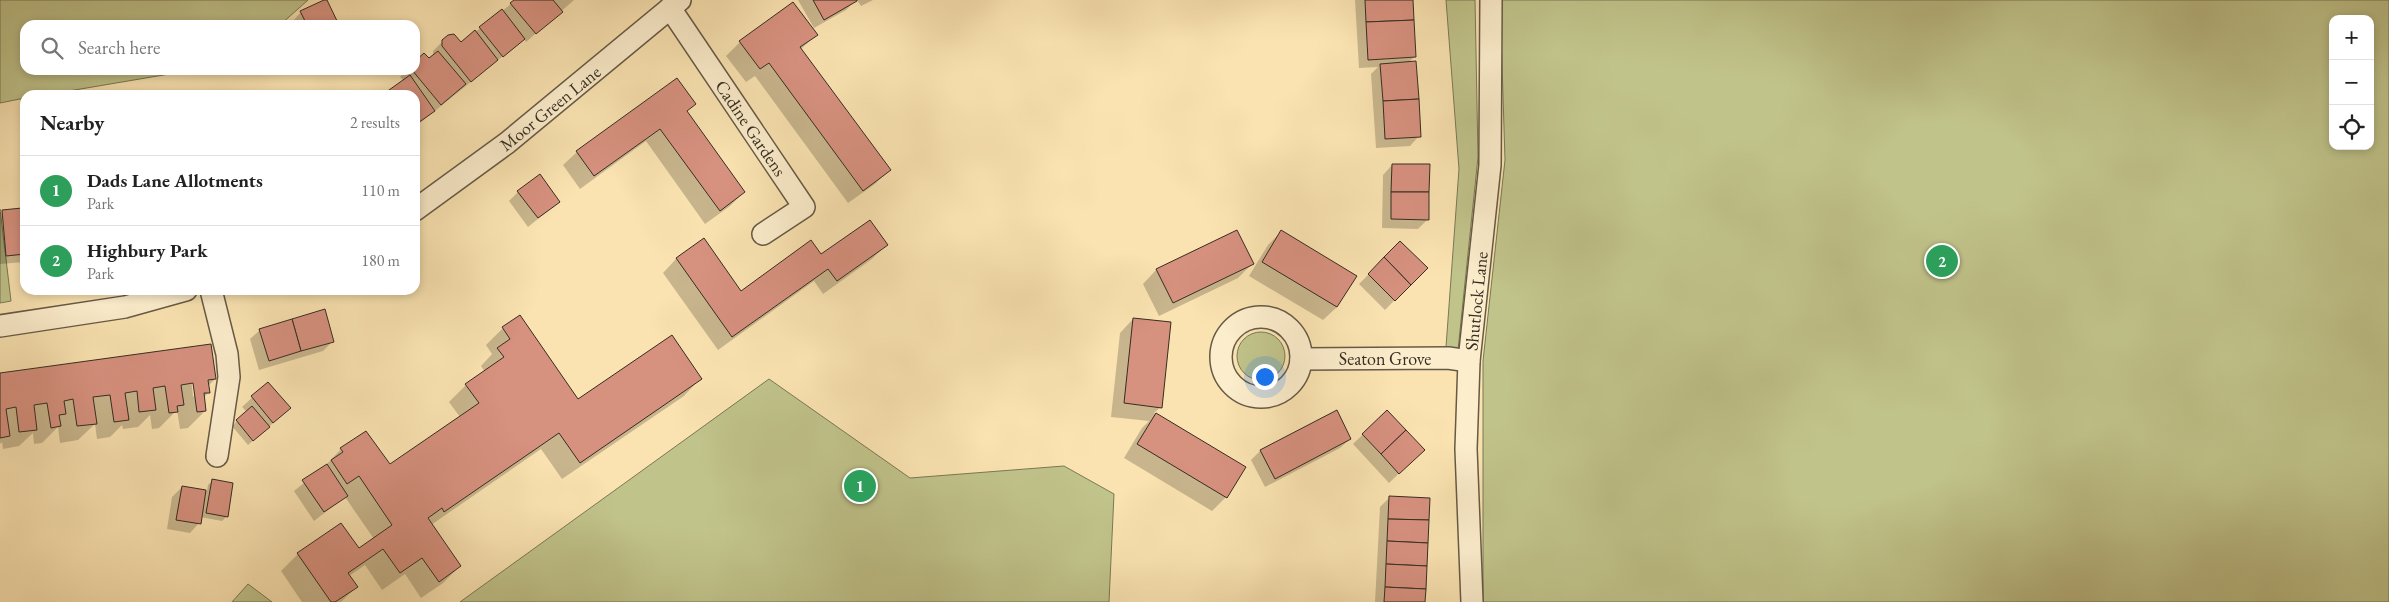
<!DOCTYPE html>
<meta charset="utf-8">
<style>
:root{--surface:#fff;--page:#f6f6f6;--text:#222;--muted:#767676;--line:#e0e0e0;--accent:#db2777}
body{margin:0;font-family:"EB Garamond",serif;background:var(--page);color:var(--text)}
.controls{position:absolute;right:15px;top:15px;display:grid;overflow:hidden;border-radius:10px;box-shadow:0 2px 8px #0003}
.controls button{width:45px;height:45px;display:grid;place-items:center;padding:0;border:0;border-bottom:1px solid var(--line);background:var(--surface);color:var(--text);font:25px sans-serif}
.you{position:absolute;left:1264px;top:376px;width:18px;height:18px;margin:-12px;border:4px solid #fff;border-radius:50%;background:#1a73e8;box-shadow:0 0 0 8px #1a73e833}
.badge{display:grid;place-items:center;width:32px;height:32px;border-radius:50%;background:var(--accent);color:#fff;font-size:16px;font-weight:700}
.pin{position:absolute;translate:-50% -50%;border:2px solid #fff;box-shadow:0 1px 5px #0006}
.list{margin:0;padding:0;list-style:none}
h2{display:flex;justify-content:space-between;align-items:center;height:65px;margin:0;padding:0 20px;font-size:21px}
h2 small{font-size:16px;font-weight:400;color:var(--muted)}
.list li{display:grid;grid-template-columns:32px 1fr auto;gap:15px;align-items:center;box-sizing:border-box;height:70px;padding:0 20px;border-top:1px solid var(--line)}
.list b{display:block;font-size:19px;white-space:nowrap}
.list p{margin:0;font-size:16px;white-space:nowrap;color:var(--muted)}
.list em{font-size:16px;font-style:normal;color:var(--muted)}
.icon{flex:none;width:28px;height:28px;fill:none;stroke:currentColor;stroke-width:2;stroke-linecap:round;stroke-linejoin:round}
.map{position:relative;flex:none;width:2389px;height:602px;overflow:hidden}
.search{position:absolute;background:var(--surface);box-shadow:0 2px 8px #0003;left:20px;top:20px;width:400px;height:55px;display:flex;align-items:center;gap:12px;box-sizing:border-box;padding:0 18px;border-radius:15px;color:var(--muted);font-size:19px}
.panel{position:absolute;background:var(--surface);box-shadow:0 2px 8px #0003;left:20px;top:90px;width:400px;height:205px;border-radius:15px}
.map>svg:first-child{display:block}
</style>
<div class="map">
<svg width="2389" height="602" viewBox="0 0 2389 602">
<rect width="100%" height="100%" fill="#fae3b1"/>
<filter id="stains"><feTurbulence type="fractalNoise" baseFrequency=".004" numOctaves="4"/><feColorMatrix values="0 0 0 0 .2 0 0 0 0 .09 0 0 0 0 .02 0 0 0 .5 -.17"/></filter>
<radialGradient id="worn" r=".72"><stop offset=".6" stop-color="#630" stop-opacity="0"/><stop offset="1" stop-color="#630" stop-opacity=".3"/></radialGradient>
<!-- green -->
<g fill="#c0c38a" stroke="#7a7856" fill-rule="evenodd">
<path d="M0,0H308L280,25H25V70H193L45,95H25V98L0,103Z"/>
<path d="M1446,0H1475L1478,157L1458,350L1446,347L1459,169Z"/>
<path d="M1500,0H2389V602H1483V361L1505,160ZM2333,19H2370V146H2333Z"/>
<path d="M0,209L11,301L0,303Z"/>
<circle cx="1261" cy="356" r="24"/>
<path d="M769,379L910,478L1064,466L1114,494L1109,602H460Z"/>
<path d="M248,584L272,602H232Z"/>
</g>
<!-- shadow -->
<g fill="#0003" fill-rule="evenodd">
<path d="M516,0H574L526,42L524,39L415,127V95H384L404,81L400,77L407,70H415V63L428,60L433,57V51L443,41L460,44Z"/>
<path d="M798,0H856L846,10L814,28Z"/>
<path d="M857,0H873L861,6Z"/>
<path d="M1355,0H1412L1415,56L1408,63L1419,136L1410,146L1376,148L1371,74L1378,67L1359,68Z"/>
<path d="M301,12L337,25H293L292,22Z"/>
<path d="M816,35L800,50L889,170L875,184L848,203L755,76L746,82L726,56L740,42Z"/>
<path d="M694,104L686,112L744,192L730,206L705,224L646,141L580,189L563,165L577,152Z"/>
<path d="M1392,165L1428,219L1418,229L1382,228L1383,175Z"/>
<path d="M518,192L559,202L528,227L509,201Z"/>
<path d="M2,211L25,219V262L0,264V213Z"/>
<path d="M1236,231L1252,264L1238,278L1159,316L1143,284L1156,270Z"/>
<path d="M1282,231L1337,307L1323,320L1249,276L1268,245Z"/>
<path d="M704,240L741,292L821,256L886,245L872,259L823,294L814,281L718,350L663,273L676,259Z"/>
<path d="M1400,243L1426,268L1385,310L1359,284Z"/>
<path d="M1133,319L1161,407L1154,413L1244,467L1226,497L1212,511L1124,458L1142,428L1149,421L1111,417L1120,333Z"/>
<path d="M503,328L578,401L700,379L684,396L562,479L541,449L431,525L460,566L443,583L421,598L405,574L382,590L365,565L349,576L356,587L341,602H302L281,571L298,554L341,524L359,550L374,539L345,497L314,521L294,491L324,467L341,449L366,432L389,466L460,417L449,402L466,385L485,372L481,366L492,354L486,345Z"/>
<path d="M260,330L333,341L323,351L259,370L250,339Z"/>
<path d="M210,345L215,379L208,386L209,392L203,398L205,411L188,428L180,429L177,410L159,428L152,429L150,415L138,427L123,429L122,425L110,437L97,439L95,424L78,440L60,443L58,427L42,443L34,444L33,433L19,446L3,449L2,442L0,444V374ZM191,377H193L196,394L193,397Z"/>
<path d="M268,383L280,417L248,445L232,426L247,412L242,407Z"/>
<path d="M1387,411L1414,459L1389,483L1353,444Z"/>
<path d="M1336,412L1350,439L1340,448L1265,487L1251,460L1260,451Z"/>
<path d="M212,481L227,516L222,521L200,517L199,523L190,533L167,529L172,497L182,487L207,491L208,485Z"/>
<path d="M1390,497L1424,602H1375L1380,507Z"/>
</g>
<!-- building -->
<g fill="#d7917f" stroke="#352d22">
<path d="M324,0H327L339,25H307L300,11Z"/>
<path d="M514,0H553L563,12L536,34L510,3Z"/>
<path d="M813,0H857V1L824,20Z"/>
<path d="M1365,0H1413L1414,20L1366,22Z"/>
<path d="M793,2L818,35L800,47L891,170L863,191L769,63L760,69L739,41Z"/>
<path d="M502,9L525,39L503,57L479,27Z"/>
<path d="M1414,20L1416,57L1368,60L1366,22Z"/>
<path d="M475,30L498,60L471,82L442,46V40L448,35L454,34L461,42Z"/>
<path d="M438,51L466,84L441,105L412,70H415V61L424,53L429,58Z"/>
<path d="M1416,61L1419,99L1383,101L1380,64Z"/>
<path d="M410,75L435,111L415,125V95H382Z"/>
<path d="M677,78L696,104L687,111L745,192L720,211L660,129L594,176L576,151Z"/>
<path d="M1419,99L1421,137L1385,139L1383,101Z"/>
<path d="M1392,164H1430L1429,192H1391Z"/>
<path d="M540,174L560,202L538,218L517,191Z"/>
<path d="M1391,192H1429V220L1391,219Z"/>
<path d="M22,208L23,218H25V254L6,256L2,210Z"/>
<path d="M870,220L888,245L837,281L828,269L732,337L676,258L704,238L741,291L811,240L821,254Z"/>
<path d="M1237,230L1254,264L1173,303L1156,269Z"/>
<path d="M1281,230L1357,276L1337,307L1262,262Z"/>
<path d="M1400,241L1428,268L1411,285L1384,257Z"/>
<path d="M1384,257L1411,285L1395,301L1368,274Z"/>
<path d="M325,309L334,342L301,351L292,319Z"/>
<path d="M520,315L578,399L672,335L702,379L580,463L559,433L444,512L442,508L428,518L461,566L439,582L422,558L400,573L383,549L348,573L358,587L335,602H331L297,553L341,523L359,548L392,525L359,476L347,484L331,460L343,452L340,448L366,431L390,464L479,403L465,384L504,357L497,348L510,339L502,327Z"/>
<path d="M1133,318L1171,322L1162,408L1124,403Z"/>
<path d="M292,319L301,351L269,361L259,329Z"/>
<path d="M211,344L216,379L208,380L210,393H204L206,411L197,412L193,383L181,385L184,405L177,406L178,412L169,413L165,386L153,388L156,410L139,412L137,391L125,393L129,420L114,422L110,395L93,397L97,424L77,426L73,399L64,401L66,414L59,415L61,426L51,428L47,403L34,405L37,430L19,432L16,407L6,409L10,436L0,438V373Z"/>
<path d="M268,382L291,408L273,423L251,396Z"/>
<path d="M252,406L270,427L253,441L236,420Z"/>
<path d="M1337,410L1351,439L1275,479L1260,450Z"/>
<path d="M1387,410L1406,430L1381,454L1362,434Z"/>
<path d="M1156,413L1246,467L1227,498L1137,444Z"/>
<path d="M1406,430L1425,450L1399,474L1381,454Z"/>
<path d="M327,464L348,496L324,512L302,480Z"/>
<path d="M212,479L233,483L228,517L206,513Z"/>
<path d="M182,486L206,490L201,524L176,520Z"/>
<path d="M1389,496L1430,498L1429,520L1388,519Z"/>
<path d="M1388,519L1429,520L1428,543L1387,541Z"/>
<path d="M1387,541L1428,543L1427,566L1386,564Z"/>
<path d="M1386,564L1427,566L1426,589L1385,587Z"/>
<path d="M1385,587L1426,589L1425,602H1384Z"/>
</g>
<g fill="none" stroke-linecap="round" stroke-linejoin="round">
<!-- minor casing -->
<g stroke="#665a46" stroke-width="24">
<g id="minor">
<path d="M670,8L804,207L763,234"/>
<path d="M415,210L507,143L680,0"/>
<path d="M211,290L227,354L229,377L217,456"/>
<circle cx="1261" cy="357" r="40"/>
<path d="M0,326L125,307L186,290"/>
<path d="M1301,359L1448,358L1469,361"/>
<path d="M1472,602L1466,449L1469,361L1490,165L1491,0"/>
</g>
</g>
<!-- minor -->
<use href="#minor" stroke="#fcedcc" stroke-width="21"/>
</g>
<g text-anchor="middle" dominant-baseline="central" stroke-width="4" stroke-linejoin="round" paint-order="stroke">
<!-- street labels -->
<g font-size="18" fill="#352d22" stroke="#fcedcc">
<text transform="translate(550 108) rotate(-39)">Moor Green Lane</text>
<text transform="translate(751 128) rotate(56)">Cadine Gardens</text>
<text transform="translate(1476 301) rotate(-84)">Shutlock Lane</text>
<text x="1385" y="358">Seaton Grove</text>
</g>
</g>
<rect width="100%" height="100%" filter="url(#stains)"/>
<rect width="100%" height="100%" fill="url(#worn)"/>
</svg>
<div class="controls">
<button>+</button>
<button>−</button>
<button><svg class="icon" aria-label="locate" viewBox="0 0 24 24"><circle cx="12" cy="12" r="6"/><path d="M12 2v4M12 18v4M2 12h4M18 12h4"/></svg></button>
</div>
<div class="you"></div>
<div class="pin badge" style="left:860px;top:486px;background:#2e9e5b">1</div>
<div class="pin badge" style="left:1942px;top:261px;background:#2e9e5b">2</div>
<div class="search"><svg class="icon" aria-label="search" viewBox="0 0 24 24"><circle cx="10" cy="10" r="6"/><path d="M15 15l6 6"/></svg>Search here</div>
<section class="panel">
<h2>Nearby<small>2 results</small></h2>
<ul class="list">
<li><span class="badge" style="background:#2e9e5b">1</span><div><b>Dads Lane Allotments</b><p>Park</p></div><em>110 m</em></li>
<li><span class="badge" style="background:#2e9e5b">2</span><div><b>Highbury Park</b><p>Park</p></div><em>180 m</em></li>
</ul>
</section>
</div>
